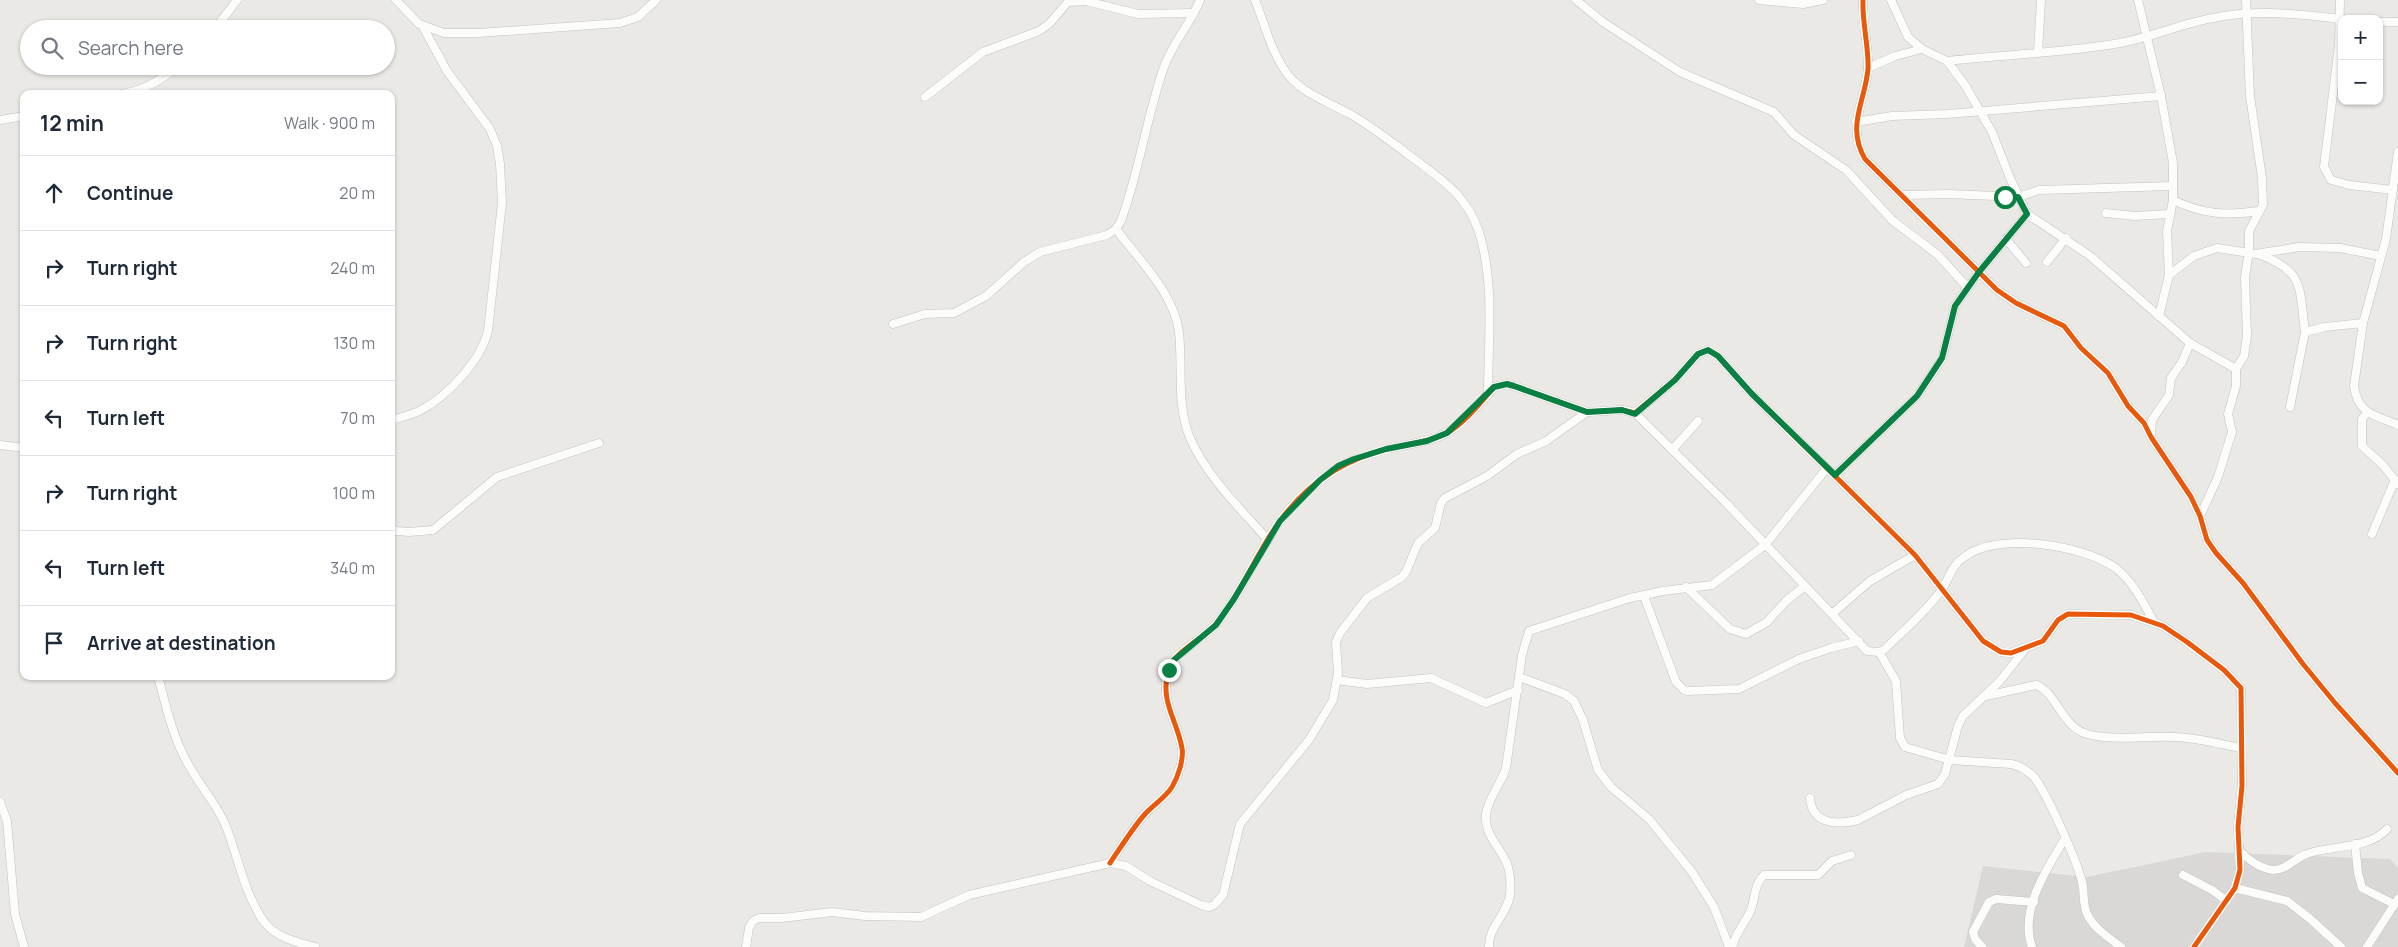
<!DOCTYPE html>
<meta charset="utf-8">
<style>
:root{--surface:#fff;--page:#f6f6f7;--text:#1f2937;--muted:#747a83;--line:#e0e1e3}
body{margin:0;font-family:Manrope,sans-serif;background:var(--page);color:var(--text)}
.controls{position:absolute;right:15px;top:15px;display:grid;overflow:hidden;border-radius:10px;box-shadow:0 1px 4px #0004}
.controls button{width:45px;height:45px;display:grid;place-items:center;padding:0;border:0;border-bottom:1px solid var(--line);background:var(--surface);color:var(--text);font:25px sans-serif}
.stop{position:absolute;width:15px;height:15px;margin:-11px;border:4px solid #0b8043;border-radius:50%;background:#fff}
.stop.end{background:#0b8043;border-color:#fff;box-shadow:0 1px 5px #0008}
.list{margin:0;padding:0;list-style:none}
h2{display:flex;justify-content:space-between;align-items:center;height:65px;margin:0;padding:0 20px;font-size:21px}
h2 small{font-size:16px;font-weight:400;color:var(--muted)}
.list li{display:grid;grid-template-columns:32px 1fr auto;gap:15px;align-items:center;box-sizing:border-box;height:75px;padding:0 20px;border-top:1px solid var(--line)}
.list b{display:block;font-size:19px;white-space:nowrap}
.list em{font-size:16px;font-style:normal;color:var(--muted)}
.icon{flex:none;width:28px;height:28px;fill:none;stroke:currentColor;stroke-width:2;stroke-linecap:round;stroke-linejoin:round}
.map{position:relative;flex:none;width:2398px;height:947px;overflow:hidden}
.search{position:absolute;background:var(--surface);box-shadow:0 1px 4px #0004;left:20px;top:20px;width:375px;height:55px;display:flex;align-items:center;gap:12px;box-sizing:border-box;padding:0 18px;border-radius:28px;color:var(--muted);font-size:19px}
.panel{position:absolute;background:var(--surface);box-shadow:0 1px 4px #0004;left:20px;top:90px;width:375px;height:590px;border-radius:10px}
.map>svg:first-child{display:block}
</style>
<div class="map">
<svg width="2398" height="947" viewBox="0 0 2398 947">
<rect width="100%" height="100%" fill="#ebe9e5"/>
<!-- residential -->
<path fill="#dad8d6" d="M2206,852L2390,859L2398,868V947H1964L1983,866L2087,877Z"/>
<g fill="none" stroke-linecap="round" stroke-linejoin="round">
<!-- street casing -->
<g stroke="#c3c2c1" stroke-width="9">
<g id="street">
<path d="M396,0L419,24L444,33H478L620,23L638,17L656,0"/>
<path d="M1255,0C1265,25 1272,55 1289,76C1304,94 1330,103 1350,114C1371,126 1390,141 1409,155C1440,179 1466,193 1479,232C1495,283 1488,342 1488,395"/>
<path d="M1576,0L1603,22L1680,72L1774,112L1794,135L1846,170L1892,220L1938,255L1968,288"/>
<path d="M1759,0L1803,4L1823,0"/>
<path d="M1863,0C1862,23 1869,47 1868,69C1865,102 1846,126 1865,159L1997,290L2016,303L2064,326L2081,348L2108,373L2128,406L2144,423L2151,437L2191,497L2200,516L2207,540L2216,553L2243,583L2303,664L2335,703L2398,773"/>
<path d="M1891,0L1908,37L1922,49L1947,61L1965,85L1992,132L2010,178L2027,214L2089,255L2190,343L2236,369V386L2228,414L2232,432L2218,477L2200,516"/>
<path d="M2138,0L2161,96L2173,163V200L2167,231L2169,275L2159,316"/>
<path d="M2340,0L2339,45L2324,167L2331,180L2349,185L2393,190"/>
<path d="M2379,22H2398"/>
<path d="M215,29L237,0"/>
<path d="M2038,52L2041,0"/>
<path d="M1947,61C2002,55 2059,53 2114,44C2148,39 2179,24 2213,18C2257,9 2298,14 2342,19"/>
<path d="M1868,68L1895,56L1922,49"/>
<path d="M122,94C144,90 161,81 178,66"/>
<path d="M925,97L983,52L1039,31L1049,24L1068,2L1086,1L1138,14L1194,13"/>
<path d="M0,120L24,116"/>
<path d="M1856,122L1892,116L1947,114L2161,96"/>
<path d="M2398,152L2386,239L2363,323L2354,386C2358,415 2376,415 2398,425"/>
<path d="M1904,195L1949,194L2018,197L2039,190L2173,186"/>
<path d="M2173,200C2202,214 2226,216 2258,211"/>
<path d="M2106,213L2135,216L2169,214"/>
<path d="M1116,229C1139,260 1174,293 1179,332C1183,368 1176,404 1190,438C1207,477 1240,508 1268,540"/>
<path d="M2006,239L2026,263"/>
<path d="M2258,254C2305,271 2299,287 2305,332L2325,327L2363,323"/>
<path d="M2047,262L2066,238"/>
<path d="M2169,275L2194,256L2217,248L2256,254L2299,247L2340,248L2381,256"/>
<path d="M893,324L925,314L954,313L986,296L1024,262L1040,252L1107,235L1116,229L1121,221C1139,172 1146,120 1163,70C1171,45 1190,25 1200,0"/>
<path d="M2236,369L2244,356L2247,336L2245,277L2249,251V231L2263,205L2262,178L2250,96L2246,0"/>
<path d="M2290,407L2305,332"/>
<path d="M1635,413L1727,504L1867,651L1879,652L1885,649C1903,631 1929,609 1943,588C1950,576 1952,565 1964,557C1998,531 2085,545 2117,569C2134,583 2144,604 2154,622"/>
<path d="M2367,413L2362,419V446L2383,465L2398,484"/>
<path d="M391,420C401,417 412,415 421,410C448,396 481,360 488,331L502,203L500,164L497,146L490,129L447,71L423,27"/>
<path d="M2151,436L2152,420L2169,395L2171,378L2182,362L2190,343"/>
<path d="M0,445L24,448"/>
<path d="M1672,450L1698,421"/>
<path d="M1835,475L1917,396L1942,359L1955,306L1979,272L2027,214"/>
<path d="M391,528L396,531L409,532L433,530L497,477L599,443"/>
<path d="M2372,534L2394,482"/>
<path d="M1686,587L1730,629L1746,634L1767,622L1786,601L1805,586"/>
<path d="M1644,596L1676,682L1684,690L1688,691L1739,689L1799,659L1831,648L1859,641"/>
<path d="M1833,613L1870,581L1915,555"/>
<path d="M1879,652L1896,681L1900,738L1905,747L1950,760L2011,764C2021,766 2027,770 2034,777C2047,793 2077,861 2082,882C2085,894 2082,905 2088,916C2095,929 2109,938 2121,947"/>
<path d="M158,676C166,706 172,735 187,762C198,784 215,801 225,824C238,855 244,895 265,923C276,937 298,943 315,947"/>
<path d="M1519,677L1565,694L1574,701L1583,720L1598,770L1611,787L1649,819L1692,872L1714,907L1729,947"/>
<path d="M1337,680L1367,684L1431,678L1486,703L1518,690"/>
<path d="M1986,696L2036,685C2056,692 2061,724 2084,733C2112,742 2147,735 2176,737C2198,738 2220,744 2241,748"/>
<path d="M1810,798C1812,825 1837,825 1858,820L1906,795L1938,784L1945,774L1958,726L1963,716L1999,682L2026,648"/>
<path d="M0,802L7,821L15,914L24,947"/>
<path d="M2355,844L2358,873L2362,888L2394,904"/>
<path d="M2240,851C2248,859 2261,869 2273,870C2286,870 2293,860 2304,855C2327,845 2369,850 2387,829"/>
<path d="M1110,863C1121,847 1132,829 1145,814C1153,805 1166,797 1172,787C1178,777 1184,759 1182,748C1177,720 1160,702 1168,671C1174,651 1203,640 1216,624C1242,593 1256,553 1280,521C1307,484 1342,460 1387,449C1407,444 1427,443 1445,434C1464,424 1481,402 1494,387L1507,384L1514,386L1587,412L1622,410L1635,413L1675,380L1698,354L1708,350L1718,356L1752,394L1915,555L1983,641L2001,652L2011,653L2043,641L2058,620L2068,614L2131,615L2163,626L2187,642L2224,670L2241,688L2242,786L2238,827L2240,870L2235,888L2194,947"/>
<path d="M2183,875L2212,890L2227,901"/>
<path d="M2235,888L2287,901L2309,918L2341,947"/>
<path d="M746,947L749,928L753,921L759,918H782L832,912L865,916L921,917L969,895L1110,863L1126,866L1150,881L1201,905L1209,907L1214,905L1223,895L1240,824L1309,740L1333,700L1338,673L1336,642L1340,633L1367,598L1402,577L1406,572L1418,543L1435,528L1441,503L1445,498L1487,476L1517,454L1546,441L1587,412"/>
<path d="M1489,947C1488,927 1508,914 1510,894C1511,882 1510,866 1503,856C1495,842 1484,831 1486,814C1489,796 1501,784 1506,768L1522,655L1529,631L1630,598L1663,591L1712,585L1765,545L1827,468"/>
<path d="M1732,947C1736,933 1744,924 1750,912C1756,899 1753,885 1764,875H1818L1832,861L1851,855"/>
<path d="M1982,947L1975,939L1973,932L1989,902L1996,899L2034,902"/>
<path d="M2032,947C2019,911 2046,870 2064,840"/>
<path d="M2367,947L2398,899"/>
</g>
</g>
<!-- street -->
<use href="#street" stroke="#fcfcfb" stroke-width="8"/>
<!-- cycleway casing -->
<g stroke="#fff" stroke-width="8">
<g id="cycleway">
<path d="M1863,0C1862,23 1869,47 1868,69C1865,102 1846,126 1865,159L1997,290L2016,303L2064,326L2081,348L2108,373L2128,406L2144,423L2151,437L2191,497L2200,516L2207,540L2216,553L2243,583L2303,664L2335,703L2398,773"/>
<path d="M1110,863C1121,847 1132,829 1145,814C1153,805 1166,797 1172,787C1178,777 1184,759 1182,748C1177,720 1160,702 1168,671C1174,651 1203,640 1216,624C1242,593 1256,553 1280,521C1307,484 1342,460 1387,449C1407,444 1427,443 1445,434C1464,424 1481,402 1494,387L1507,384L1514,386L1587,412L1622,410L1635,413L1675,380L1698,354L1708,350L1718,356L1752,394L1915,555L1983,641L2001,652L2011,653L2043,641L2058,620L2068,614L2131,615L2163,626L2187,642L2224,670L2241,688L2242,786L2238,827L2240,870L2235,888L2194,947"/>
</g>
</g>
<!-- cycleway -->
<use href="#cycleway" stroke="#e8590c" stroke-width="5"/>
</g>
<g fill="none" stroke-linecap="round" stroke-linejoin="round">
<!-- route -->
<path stroke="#0b8043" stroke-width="6" d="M1169,670L1174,660L1216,625L1234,599L1280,521L1320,480L1338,466L1354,459L1386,449L1427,441L1447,433L1494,387L1507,384L1514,386L1587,412L1622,410L1635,414L1675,380L1698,354L1708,350L1718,356L1752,394L1835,475L1917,396L1942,358L1955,306L1979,272L2027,214L2018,197H2005"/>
</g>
</svg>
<div class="controls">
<button>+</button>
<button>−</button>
</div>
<div class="stop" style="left:2005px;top:197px"></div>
<div class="stop end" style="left:1169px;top:670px"></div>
<div class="search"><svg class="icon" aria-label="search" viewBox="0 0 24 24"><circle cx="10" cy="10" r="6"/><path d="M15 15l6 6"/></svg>Search here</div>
<section class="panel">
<h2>12 min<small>Walk · 900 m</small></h2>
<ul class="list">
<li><svg class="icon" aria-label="ahead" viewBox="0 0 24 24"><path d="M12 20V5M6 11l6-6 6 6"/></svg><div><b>Continue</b></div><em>20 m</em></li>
<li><svg class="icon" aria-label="right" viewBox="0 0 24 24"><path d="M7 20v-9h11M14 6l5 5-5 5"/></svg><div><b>Turn right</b></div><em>240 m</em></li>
<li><svg class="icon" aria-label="right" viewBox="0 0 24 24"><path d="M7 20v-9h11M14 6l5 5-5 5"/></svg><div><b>Turn right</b></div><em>130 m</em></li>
<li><svg class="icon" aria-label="left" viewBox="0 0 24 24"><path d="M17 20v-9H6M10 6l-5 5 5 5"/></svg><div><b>Turn left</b></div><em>70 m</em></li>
<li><svg class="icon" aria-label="right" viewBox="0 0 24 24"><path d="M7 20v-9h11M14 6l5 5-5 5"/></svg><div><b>Turn right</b></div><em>100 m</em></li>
<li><svg class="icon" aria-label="left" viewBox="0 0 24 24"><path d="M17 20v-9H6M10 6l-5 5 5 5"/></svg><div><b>Turn left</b></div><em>340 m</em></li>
<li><svg class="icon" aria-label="arrive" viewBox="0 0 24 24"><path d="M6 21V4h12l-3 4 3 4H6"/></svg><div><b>Arrive at destination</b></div></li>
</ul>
</section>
</div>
